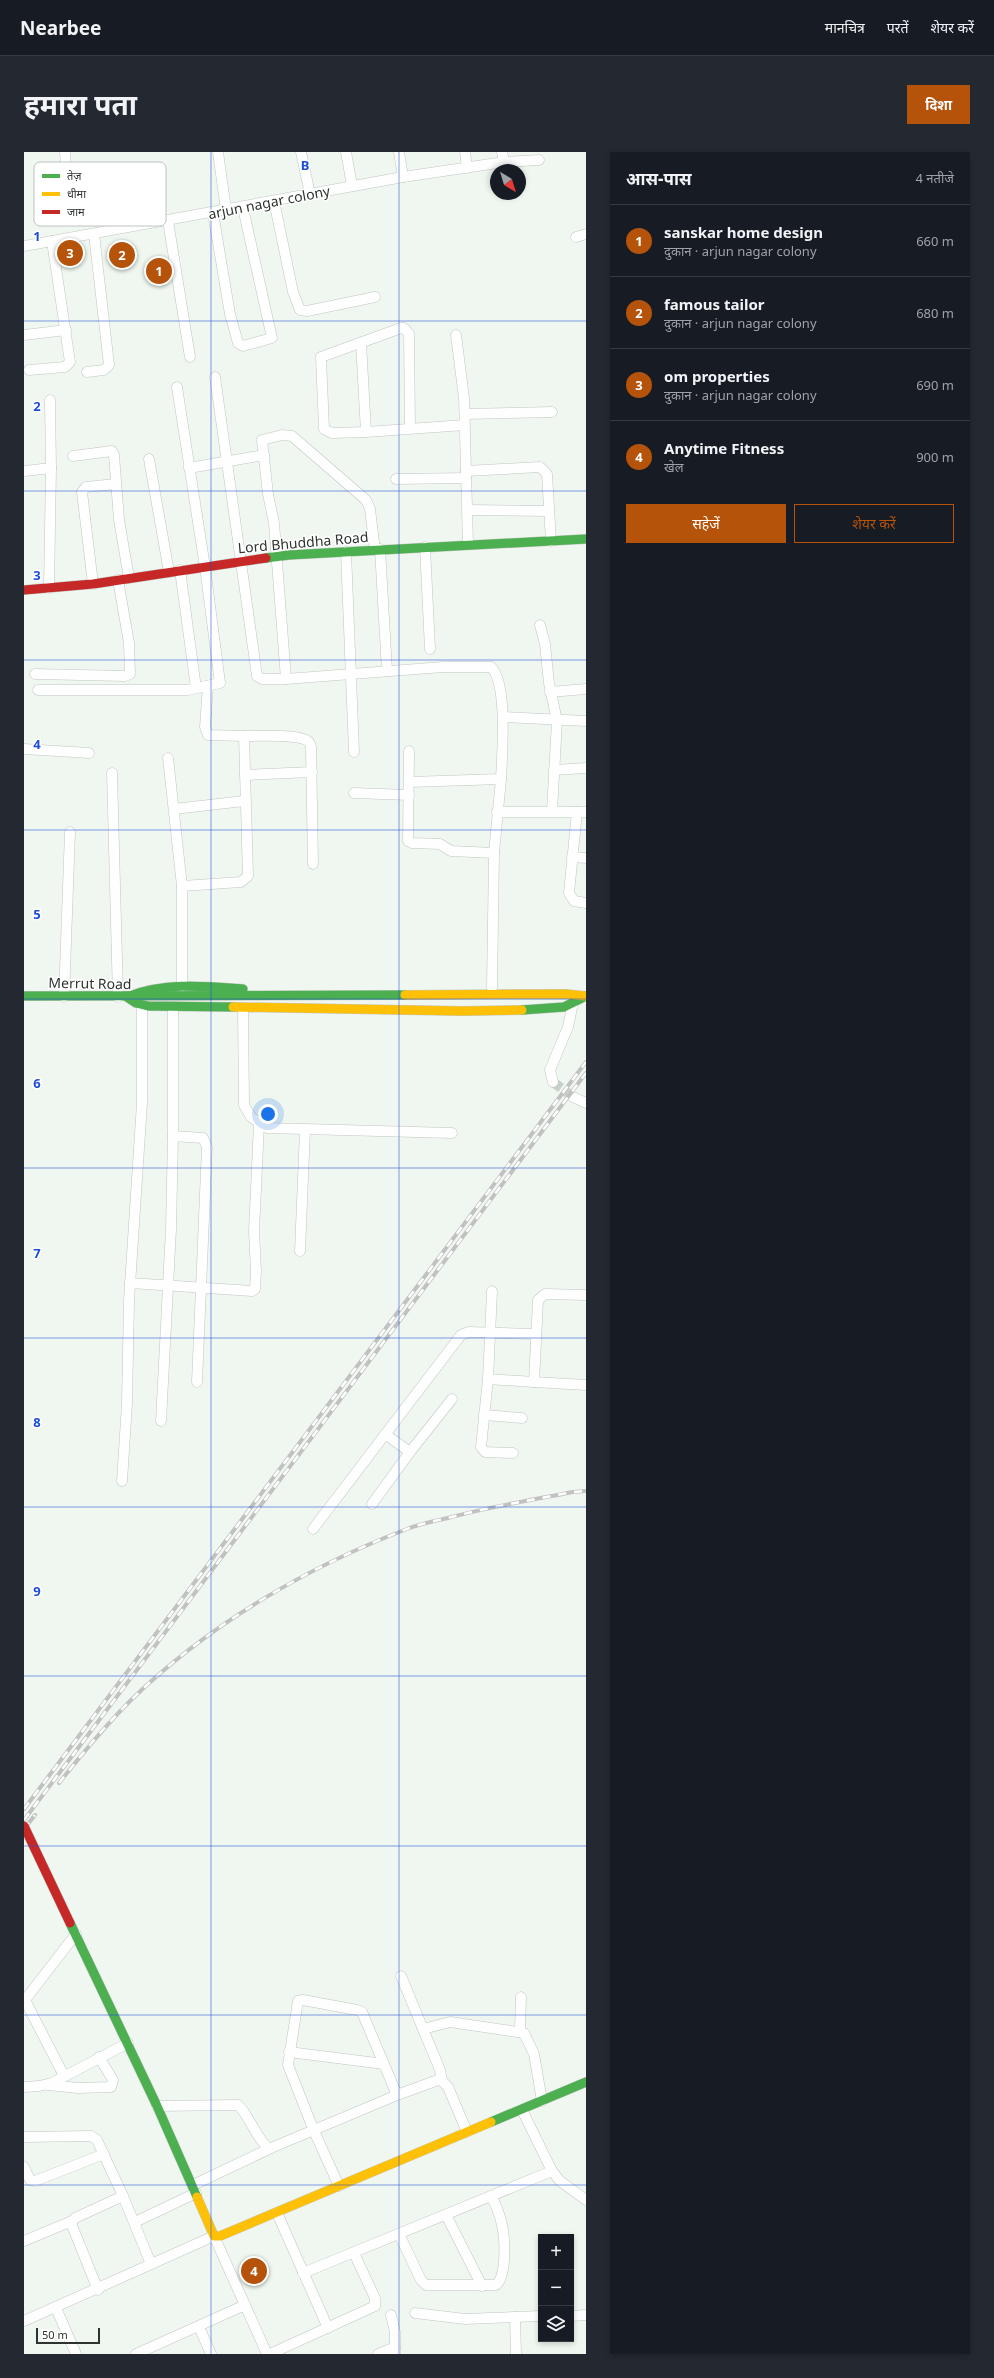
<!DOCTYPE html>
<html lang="hi">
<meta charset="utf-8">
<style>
:root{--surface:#171b24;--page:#242831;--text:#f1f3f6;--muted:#9ea1a6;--line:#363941;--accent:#b45309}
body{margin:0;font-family:"Noto Sans","Noto Sans Devanagari",sans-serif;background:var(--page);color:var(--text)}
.controls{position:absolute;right:12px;bottom:12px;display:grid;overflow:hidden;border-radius:0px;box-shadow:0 2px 6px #0003}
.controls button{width:36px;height:36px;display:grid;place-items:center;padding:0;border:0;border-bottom:1px solid var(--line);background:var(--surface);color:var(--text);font:20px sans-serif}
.compass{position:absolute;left:466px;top:12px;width:36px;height:36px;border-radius:50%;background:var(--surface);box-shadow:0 2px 6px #0003;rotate:142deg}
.scale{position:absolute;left:12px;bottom:10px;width:64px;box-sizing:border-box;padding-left:4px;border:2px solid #2e332f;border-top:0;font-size:11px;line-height:14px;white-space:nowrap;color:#2e332f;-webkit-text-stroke:3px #fff;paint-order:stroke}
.you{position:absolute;left:244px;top:962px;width:14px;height:14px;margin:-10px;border:3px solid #fff;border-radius:50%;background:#1a73e8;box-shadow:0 0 0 6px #1a73e833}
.badge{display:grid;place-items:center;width:26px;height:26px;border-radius:50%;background:var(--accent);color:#fff;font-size:13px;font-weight:700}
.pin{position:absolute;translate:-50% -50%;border:2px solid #fff;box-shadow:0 1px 4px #0006}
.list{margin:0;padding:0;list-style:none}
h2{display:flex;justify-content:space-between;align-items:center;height:52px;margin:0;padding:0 16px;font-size:17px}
h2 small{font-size:13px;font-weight:400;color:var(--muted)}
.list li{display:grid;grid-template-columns:26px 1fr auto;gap:12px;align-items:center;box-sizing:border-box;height:72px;padding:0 16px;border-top:1px solid var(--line)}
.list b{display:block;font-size:15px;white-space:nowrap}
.list p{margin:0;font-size:13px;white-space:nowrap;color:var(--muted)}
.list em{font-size:13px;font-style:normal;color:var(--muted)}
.actions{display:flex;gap:8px;padding:12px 16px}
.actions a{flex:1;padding:9px 0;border:1px solid var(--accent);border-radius:0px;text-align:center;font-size:14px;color:var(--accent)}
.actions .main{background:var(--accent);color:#fff}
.icon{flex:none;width:22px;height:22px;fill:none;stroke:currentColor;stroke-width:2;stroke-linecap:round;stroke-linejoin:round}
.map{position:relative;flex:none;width:562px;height:2202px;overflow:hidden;border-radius:0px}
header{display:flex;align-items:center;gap:24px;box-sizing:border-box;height:56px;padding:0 20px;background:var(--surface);border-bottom:1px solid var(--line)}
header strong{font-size:19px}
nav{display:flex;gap:22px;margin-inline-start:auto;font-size:14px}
.intro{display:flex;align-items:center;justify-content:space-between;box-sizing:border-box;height:96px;padding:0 24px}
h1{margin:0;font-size:28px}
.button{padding:10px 18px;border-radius:0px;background:var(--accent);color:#fff;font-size:14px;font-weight:700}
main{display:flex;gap:24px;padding:0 24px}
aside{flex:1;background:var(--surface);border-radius:0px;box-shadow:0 2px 6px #0003}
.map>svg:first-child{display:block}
</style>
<header>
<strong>Nearbee</strong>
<nav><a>मानचित्र</a><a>परतें</a><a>शेयर करें</a></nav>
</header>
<div class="intro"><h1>हमारा पता</h1><a class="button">दिशा</a></div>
<main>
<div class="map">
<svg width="562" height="2202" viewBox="0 0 562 2202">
<rect width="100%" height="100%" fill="#f0f7f1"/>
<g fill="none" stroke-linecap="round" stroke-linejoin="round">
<!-- street-tunnel -->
<path stroke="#c9d0ca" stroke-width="10" stroke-dasharray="10 5" stroke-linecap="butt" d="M529,930L549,945"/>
<!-- street casing -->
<g stroke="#c0c6c1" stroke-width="11">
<g id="street">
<path d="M41,0C43,27 43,64 80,55"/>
<path d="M194,0L202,58"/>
<path d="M277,0L286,42"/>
<path d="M322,0L328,34"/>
<path d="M375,0L379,25"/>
<path d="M441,0L443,16"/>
<path d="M480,10L515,8"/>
<path d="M250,49L269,140L276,158L283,159L351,145"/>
<path d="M189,61L206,162L214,191L219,194L248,186L219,56"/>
<path d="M144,69L166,205"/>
<path d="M552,85L562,82"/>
<path d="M0,94L379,25L480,10L478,0"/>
<path d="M0,183L42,178"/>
<path d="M432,183L440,246L444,392"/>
<path d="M337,191L342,280L441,273"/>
<path d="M5,218L41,215L46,210L28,89"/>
<path d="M63,220L80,218L85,213L70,82"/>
<path d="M191,225L233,524L238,527H262L419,515H467C484,531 478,603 477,627"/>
<path d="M441,262L528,260"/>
<path d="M342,280L308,281L300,277L297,205L377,176H380L385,182L386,276"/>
<path d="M49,304L88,299L90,303L95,368L105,426"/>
<path d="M125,307L145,420"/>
<path d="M165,316L240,303"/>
<path d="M0,319L27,316L26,248"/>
<path d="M442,319L516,315L523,322L527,389"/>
<path d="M372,327L442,326"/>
<path d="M444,358L524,359"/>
<path d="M401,395L406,497"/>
<path d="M356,397L363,519"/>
<path d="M322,400L330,600"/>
<path d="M156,418L172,536"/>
<path d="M69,432L58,340L62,335L92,332"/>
<path d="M25,436L27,316"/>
<path d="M516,473L521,492L525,531L533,569L528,659"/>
<path d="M11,522L101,524L106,522L105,491L94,428"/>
<path d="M262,527L250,371L244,342L238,288L258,283L268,284L342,348L346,357L351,398"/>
<path d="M184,534L181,575L184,583L220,584"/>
<path d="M14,538H164L196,531L181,415L153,235"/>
<path d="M526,540L562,537"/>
<path d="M479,565L562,569"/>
<path d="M0,597L65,601"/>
<path d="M385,599L384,689L388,691L416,692L427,699L470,701"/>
<path d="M144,606L158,734V835"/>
<path d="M530,618L562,616"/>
<path d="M88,621L94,845"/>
<path d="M221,623L288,620"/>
<path d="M385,630L477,627L470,701L468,836"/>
<path d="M330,641L385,643"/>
<path d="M150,657L220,649"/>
<path d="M473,660H562"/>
<path d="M553,660L545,741L550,749L562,751"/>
<path d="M548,705L562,706"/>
<path d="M158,734L217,730L224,724L220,584C233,584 271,582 282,588C286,589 286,592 287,595L289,712"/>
<path d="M40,845L46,680"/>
<path d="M149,855V984"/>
<path d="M219,856L220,953L227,965L243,976L428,981"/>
<path d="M529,930L526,918L544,875L549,851"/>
<path d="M549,945L562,951"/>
<path d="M276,1099L281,978"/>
<path d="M106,1131L228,1139L231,1137L232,1119L230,1079L235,972"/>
<path d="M468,1139L464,1227L510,1230L514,1148L521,1142L562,1143"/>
<path d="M464,1227L457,1295L461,1300L489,1301"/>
<path d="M510,1230L562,1233"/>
<path d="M460,1263L498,1266"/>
<path d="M137,1269L147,1077L149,984L179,986L183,995L173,1230"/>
<path d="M386,1300L428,1247"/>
<path d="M98,1329L103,1252L105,1148L118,951V854"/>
<path d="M348,1352L386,1300L361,1282"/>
<path d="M289,1377L437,1183L445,1180L512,1182"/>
<path d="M377,1824L416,1918L418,1929"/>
<path d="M399,1877L426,1870L500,1881L510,1902L518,1949"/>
<path d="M496,1879L497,1845"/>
<path d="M265,1900L360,1912"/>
<path d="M40,1924L1,1848L52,1782"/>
<path d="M24,1933L54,1936L87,1935L89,1928L75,1905"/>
<path d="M0,1935L15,1934L28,1931L104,1891"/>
<path d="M133,1954L214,1953C224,1961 237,1996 247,1996L373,1943L414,1928L418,1929L424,1935L443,1980"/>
<path d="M498,1958L528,2019L536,2029L562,2048"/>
<path d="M0,1985L67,1984L73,1988L99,2044L51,2066L47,2071L74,2138"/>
<path d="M0,2015L6,2028L11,2029L80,2002"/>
<path d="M169,2033L247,1996"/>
<path d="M315,2034L290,1979L264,1913L274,1849L279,1848L333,1858L338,1860L373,1943"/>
<path d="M99,2044L127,2112"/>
<path d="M253,2061L304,2176"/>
<path d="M422,2063L458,2134"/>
<path d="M111,2070L172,2041"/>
<path d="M375,2082L397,2128L402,2133H472C483,2124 481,2086 478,2073C476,2063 472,2053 467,2044"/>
<path d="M0,2089L48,2069"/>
<path d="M279,2121L528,2019"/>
<path d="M32,2156L52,2202"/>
<path d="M391,2161L441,2167L517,2164"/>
<path d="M367,2163L371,2180V2202"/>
<path d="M547,2164L562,2163"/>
<path d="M491,2165L492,2202"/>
<path d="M0,2169L190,2084L243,2202"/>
<path d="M175,2175L187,2202"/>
<path d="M112,2202L221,2153"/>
<path d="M246,2202L351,2154V2146L330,2101"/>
<path d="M354,2202L371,2195"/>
</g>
</g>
<!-- fast casing -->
<g stroke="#c0c6c1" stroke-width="10">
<g id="fast">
<path d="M242,406L265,403L562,387"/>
<path d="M0,844L381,843"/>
<path d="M209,855L124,854L112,851L103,845C141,830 179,834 219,837"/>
<path d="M498,858L540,855L562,844"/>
<path d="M46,1771L133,1954L173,2045"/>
<path d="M467,1970L562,1930"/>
</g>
</g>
<!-- slow casing -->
<g stroke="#c0c6c1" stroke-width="10">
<g id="slow">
<path d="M381,843L541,842L562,844"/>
<path d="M209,855L438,859L498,858"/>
<path d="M173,2045L190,2084H196L467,1970"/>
</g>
</g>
<!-- jam casing -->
<g stroke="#c0c6c1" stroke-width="10">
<path id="jam" d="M0,438L69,432L242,406"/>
</g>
<!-- street -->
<use href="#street" stroke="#fdfefd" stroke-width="10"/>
<!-- fast -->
<use href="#fast" stroke="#4caf50" stroke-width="9"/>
<!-- slow -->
<use href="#slow" stroke="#ffc107" stroke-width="9"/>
<!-- jam -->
<use href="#jam" stroke="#c62828" stroke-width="9"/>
<!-- rail casing -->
<g stroke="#c0c1c0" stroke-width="4">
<g id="rail">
<path d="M35,1631C58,1602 81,1574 107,1548C184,1473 283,1415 383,1377C396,1372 410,1369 424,1366C465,1355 507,1348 549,1340L562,1339"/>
<path d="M0,1657L562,910"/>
<path d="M0,1668L562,921"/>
<path d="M0,1677L11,1663"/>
</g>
</g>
<!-- rail -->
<use href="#rail" stroke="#fff" stroke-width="2.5" stroke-dasharray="8" stroke-linecap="butt"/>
<!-- jam-bridge casing -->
<g stroke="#c0c6c1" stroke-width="10" stroke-linecap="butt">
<path id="jam-bridge" d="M0,1674L46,1771"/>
</g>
<!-- jam-bridge -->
<use href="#jam-bridge" stroke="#c62828" stroke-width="9"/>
</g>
<!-- grid -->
<path fill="none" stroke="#1d4ed8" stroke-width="1" stroke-opacity="0.55" d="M187,0V2202M375,0V2202M0,169H562M0,339H562M0,508H562M0,678H562M0,847H562M0,1016H562M0,1186H562M0,1355H562M0,1524H562M0,1694H562M0,1863H562M0,2033H562"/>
<g text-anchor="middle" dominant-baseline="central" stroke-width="3" stroke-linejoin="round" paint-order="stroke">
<!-- street labels -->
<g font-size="14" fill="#2e332f" stroke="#fff">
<text transform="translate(245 50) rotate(-11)">arjun nagar colony</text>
<text transform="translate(279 390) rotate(-5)">Lord Bhuddha Road</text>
<text transform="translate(66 831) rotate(1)">Merrut Road</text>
</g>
</g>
<!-- legend -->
<rect x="10" y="10" width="132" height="64" rx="6" fill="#fff" stroke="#c0c2c1" stroke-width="1"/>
<rect x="18" y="22" width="18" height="4" fill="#4caf50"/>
<rect x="18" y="40" width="18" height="4" fill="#ffc107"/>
<rect x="18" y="58" width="18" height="4" fill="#c62828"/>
<g font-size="11" fill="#2e332f">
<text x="43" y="28">तेज़</text>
<text x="43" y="46">धीमा</text>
<text x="43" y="64">जाम</text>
</g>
<g font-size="13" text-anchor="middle" font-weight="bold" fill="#1d4ed8" stroke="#fff" stroke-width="3" stroke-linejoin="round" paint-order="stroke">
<text x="281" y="18">B</text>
<text x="13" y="89">1</text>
<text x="13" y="259">2</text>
<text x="13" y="428">3</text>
<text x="13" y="597">4</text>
<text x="13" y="767">5</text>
<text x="13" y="936">6</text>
<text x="13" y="1106">7</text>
<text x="13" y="1275">8</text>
<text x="13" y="1444">9</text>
</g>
</svg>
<div class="controls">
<button>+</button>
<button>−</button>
<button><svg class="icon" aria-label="layers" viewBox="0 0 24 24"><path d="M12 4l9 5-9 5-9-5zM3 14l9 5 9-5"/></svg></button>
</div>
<svg class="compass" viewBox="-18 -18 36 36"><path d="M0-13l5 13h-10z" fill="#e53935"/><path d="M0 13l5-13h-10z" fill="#9ea1a6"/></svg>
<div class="scale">50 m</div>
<div class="you"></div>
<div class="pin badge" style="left:135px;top:119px">1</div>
<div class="pin badge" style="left:98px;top:103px">2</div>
<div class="pin badge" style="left:46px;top:101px">3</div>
<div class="pin badge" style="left:230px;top:2119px">4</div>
</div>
<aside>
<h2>आस-पास<small>4 नतीजे</small></h2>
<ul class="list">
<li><span class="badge">1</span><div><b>sanskar home design</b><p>दुकान · arjun nagar colony</p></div><em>660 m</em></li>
<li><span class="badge">2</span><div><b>famous tailor</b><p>दुकान · arjun nagar colony</p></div><em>680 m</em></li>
<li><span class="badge">3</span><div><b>om properties</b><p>दुकान · arjun nagar colony</p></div><em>690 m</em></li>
<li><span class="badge">4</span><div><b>Anytime Fitness</b><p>खेल</p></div><em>900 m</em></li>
</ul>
<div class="actions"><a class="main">सहेजें</a><a>शेयर करें</a></div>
</aside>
</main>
